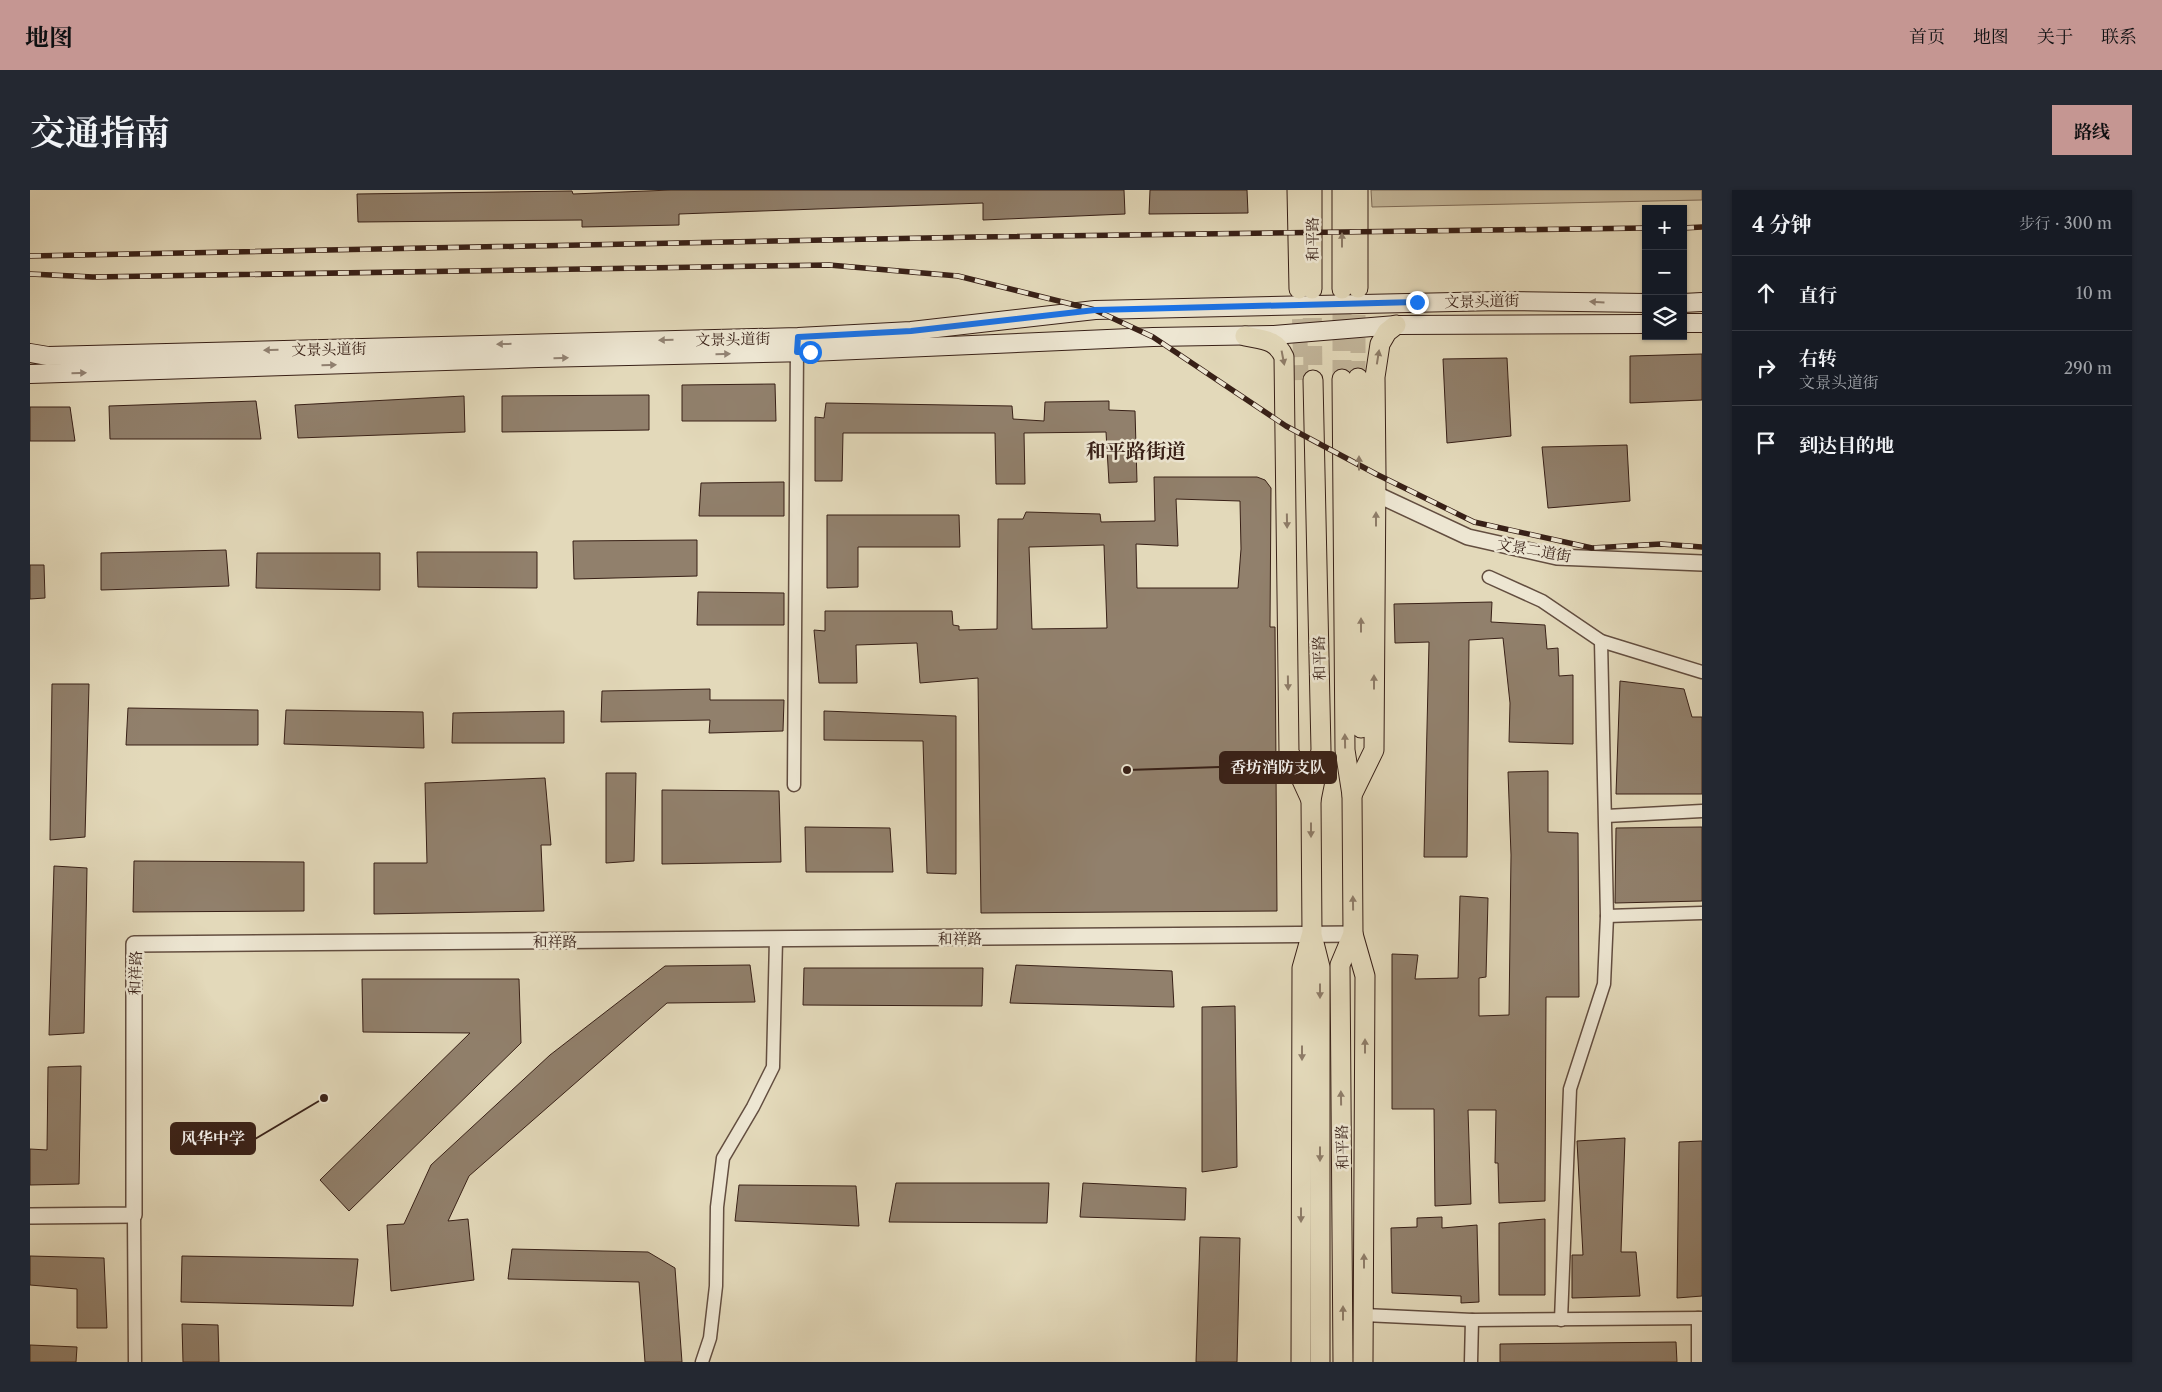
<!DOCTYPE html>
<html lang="zh">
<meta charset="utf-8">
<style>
:root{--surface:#171b24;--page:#242831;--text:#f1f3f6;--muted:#9ea1a6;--line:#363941;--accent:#c59692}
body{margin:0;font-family:"Libre Caslon Text","Noto Serif SC",serif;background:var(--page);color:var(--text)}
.controls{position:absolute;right:15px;top:15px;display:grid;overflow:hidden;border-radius:0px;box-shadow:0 1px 4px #0004}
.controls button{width:45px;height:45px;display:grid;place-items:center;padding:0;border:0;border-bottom:1px solid var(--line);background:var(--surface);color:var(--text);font:25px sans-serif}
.stop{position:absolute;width:15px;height:15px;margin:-11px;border:4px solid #1a73e8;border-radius:50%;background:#fff}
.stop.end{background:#1a73e8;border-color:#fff;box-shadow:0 1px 5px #0008}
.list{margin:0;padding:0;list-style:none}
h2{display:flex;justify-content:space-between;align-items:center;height:65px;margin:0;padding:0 20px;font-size:21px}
h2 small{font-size:16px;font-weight:400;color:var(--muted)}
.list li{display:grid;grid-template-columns:32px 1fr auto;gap:15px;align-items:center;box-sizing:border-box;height:75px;padding:0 20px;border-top:1px solid var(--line)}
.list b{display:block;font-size:19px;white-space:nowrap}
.list p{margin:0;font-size:16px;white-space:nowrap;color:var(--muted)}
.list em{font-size:16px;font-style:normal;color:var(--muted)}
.icon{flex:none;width:28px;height:28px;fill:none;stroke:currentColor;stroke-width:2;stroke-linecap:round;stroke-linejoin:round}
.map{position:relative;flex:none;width:1672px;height:1172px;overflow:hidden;border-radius:0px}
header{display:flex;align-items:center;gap:30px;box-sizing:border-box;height:70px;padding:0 25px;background:var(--accent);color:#111}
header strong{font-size:24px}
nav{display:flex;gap:28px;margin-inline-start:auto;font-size:18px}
.intro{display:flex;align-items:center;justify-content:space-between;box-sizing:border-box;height:120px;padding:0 30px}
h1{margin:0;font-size:35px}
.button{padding:12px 22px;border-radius:0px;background:var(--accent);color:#111;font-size:18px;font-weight:700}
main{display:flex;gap:30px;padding:0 30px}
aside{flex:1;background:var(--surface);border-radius:0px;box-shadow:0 1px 4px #0004}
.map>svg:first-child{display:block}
</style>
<header>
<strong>地图</strong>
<nav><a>首页</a><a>地图</a><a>关于</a><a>联系</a></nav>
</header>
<div class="intro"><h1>交通指南</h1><a class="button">路线</a></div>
<main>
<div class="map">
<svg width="1672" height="1172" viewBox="0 0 1672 1172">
<rect width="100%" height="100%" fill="#e3d9ba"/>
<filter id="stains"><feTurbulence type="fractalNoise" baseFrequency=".004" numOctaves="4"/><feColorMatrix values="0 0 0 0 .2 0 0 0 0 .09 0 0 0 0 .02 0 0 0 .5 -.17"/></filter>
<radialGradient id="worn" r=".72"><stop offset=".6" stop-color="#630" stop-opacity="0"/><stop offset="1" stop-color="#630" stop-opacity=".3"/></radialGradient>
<!-- green -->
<path fill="#c6ba9e" stroke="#7f6d5a" d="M1341,0H1672V10L1342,17Z"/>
<!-- building -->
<g fill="#91806c" stroke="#382017" fill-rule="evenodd">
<path d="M641,0H1094L1095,24L953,30V13L649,24V35L552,37V30L328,32L327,4L542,1L543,4Z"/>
<path d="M1120,0H1217L1218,23L1119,24Z"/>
<path d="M1672,164V210L1600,213V166Z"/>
<path d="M1477,168L1481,246L1417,253L1413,169Z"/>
<path d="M745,194L746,231H652V195Z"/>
<path d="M619,205V240L472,242V206Z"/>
<path d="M434,206L435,242L268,248L265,215Z"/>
<path d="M226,211L231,249H80L79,216Z"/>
<path d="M1079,211V220L1105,221L1107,292L1079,293L1076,242L994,243L995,294H966L965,243H813L812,291H785V227L794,228L796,213L982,216L983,229L1014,231L1015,212Z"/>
<path d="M0,217H40L45,251H0Z"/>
<path d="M1597,255L1600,311L1518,318L1512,257Z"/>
<path d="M1124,287H1227L1235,290L1241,298L1240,437H1245L1247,721L951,723L948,488L890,493L887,453L826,455L827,493H789L784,440L795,441V421H922L923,435L929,436V440L967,439L968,329H993L996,322L1070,324L1071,332L1125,331ZM1146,309L1210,311L1211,359L1208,398H1107L1106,354L1148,356ZM1074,355L1077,438L1002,439L999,357Z"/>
<path d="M754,292V326H669L671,293Z"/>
<path d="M797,325H929L930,357H828V397L797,398Z"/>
<path d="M667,350V386L544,389L543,351Z"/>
<path d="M196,360L199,396L71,400V363Z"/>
<path d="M387,362H507V398L388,397Z"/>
<path d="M227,363H350V400L226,398Z"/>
<path d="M0,375H14L15,408L0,409Z"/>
<path d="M668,402L754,403V435H667Z"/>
<path d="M1462,412L1461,432L1515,435L1517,459L1528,458L1529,486L1543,485V554L1479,552L1480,513L1473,448L1439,450L1437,667H1394L1399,452L1365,453L1364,414Z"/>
<path d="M1590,491L1654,499L1662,527H1672V604H1586Z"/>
<path d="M22,494H59L55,647L20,650Z"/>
<path d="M680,499V510H754L753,541L679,543L680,530L571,532L572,501Z"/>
<path d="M98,518L228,520V555H96Z"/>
<path d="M256,520L393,522L394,558L254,554Z"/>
<path d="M534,521V553H422L423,523Z"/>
<path d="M794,521L926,526V684L897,683L893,551L794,550Z"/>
<path d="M1518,581V642L1548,643L1549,807H1516L1515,1011L1469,1013L1468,973H1465L1466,920H1438L1441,1014L1405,1016L1404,919H1362V764L1388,765L1385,789L1428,788L1430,706L1458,708L1456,787L1449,788V826L1479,825L1481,665L1478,582Z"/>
<path d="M576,583H606L604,671L576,673Z"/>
<path d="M515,588L521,655H511L514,721L344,724V673H397L395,593Z"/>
<path d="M632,600L749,601L751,672L632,674Z"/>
<path d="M775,637L860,638L863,682H776Z"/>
<path d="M1672,637V711L1585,713L1586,638Z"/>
<path d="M104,671L274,672V721L103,722Z"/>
<path d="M24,676L57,678L54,843L19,845Z"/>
<path d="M720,775L725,812L637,813L439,986L418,1031L438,1029L444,1090L361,1101L357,1035L374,1034L401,975L520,865L635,776Z"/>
<path d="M986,775L1142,781L1144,817L980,813Z"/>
<path d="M774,778H953L952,816L773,815Z"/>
<path d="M332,789H489L491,853L319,1021L290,990L440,843L333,842Z"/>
<path d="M1205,816L1207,977L1172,982V817Z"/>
<path d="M51,876L49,994L0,995V959L17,960L18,877Z"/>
<path d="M1595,948L1591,1062H1606L1610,1106L1542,1108V1065H1553L1547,951Z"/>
<path d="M1672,951V1106L1647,1108L1649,952Z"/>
<path d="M866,993H1019L1017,1033L859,1032Z"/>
<path d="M1053,993L1156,998L1155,1030L1050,1027Z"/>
<path d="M709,995L826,996L829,1036L705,1031Z"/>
<path d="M1412,1027V1038L1447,1035L1449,1112L1431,1113V1106L1362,1103L1361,1038L1387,1037V1028Z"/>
<path d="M1515,1029V1105H1469V1033Z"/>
<path d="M1170,1047L1210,1048L1207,1172H1166Z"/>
<path d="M482,1059L618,1062L645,1078L652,1172H615L609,1092L478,1089Z"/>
<path d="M0,1066L74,1068L77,1138H47V1099L0,1095Z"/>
<path d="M152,1066L328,1069L323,1116L151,1112Z"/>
<path d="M152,1134L188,1135L189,1172H153Z"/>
<path d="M1646,1152L1647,1172H1470V1154Z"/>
<path d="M0,1155L47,1157L46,1172H0Z"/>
</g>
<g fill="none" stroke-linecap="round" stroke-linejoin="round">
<!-- tertiary-tunnel -->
<g stroke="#c1b499" stroke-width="15" stroke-dasharray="15 8" stroke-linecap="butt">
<path d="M1328,102V188"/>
<path d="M1269,106L1271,190"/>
</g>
<!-- primary-tunnel -->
<g stroke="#c1b499" stroke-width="19" stroke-dasharray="19 9" stroke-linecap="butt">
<path d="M1282,100L1283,190"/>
<path d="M1312,189V99"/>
</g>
<!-- minor casing -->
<g stroke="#634e40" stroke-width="15">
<g id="minor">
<path d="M1459,387L1512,411L1571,451L1672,482"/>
<path d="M764,595L767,155"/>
<path d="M1576,626L1672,621"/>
<path d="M1577,726L1672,723"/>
<path d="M104,1025L105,1172"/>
<path d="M1334,1125L1442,1130L1672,1128"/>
<path d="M1668,1128V1172"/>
<path d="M1531,1130L1540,899L1574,794L1577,726L1571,451"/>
<path d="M672,1172L680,1148L686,1096L687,1017L693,968L723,917L743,877L746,749"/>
<path d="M1441,1172L1442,1130"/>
</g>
</g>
<!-- tertiary casing -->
<g stroke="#634e40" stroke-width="18">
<g id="tertiary">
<path d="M1346,304L1438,347L1527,367L1672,373"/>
<path d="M0,1026L104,1025V754L1323,744"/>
</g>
</g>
<!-- secondary casing -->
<g stroke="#382017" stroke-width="20">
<g id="secondary">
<path d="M1653,113L1672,112"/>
<path d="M1653,133H1672"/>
<path d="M0,163L18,166L768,147L881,141L1065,120L1470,111L1616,113"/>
<path d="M0,184L508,168L780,162L1123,147L1244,145L1366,135L1616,134"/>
</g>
</g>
<!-- primary casing -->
<g stroke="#382017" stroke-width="21">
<g id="primary">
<path d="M1267,0L1269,99"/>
<path d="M1282,0V99"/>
<path d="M1312,0V99"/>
<path d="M1328,0V98"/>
<path d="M1215,146C1233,150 1246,149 1254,167L1259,562L1281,610"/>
<path d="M1328,188L1331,538"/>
<path d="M1312,189L1315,560L1322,605L1323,744L1310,775L1313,1172"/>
<path d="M1283,190L1291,560L1281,610L1282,745L1290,777V1172"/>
<path d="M1322,605L1344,560L1346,284L1345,187L1350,154L1357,142L1366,135"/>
<path d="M1323,744L1335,786L1333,1172"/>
<path d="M1271,1172L1272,778L1281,746"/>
</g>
</g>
<!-- minor -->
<use href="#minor" stroke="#ede6d2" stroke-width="12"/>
<!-- tertiary -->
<use href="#tertiary" stroke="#ede6d2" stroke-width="15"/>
<!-- secondary -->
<use href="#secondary" stroke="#ede6d2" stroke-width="18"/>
<!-- primary -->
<use href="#primary" stroke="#e3d9ba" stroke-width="19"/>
<!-- rail casing -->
<g stroke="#382017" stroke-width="5.5">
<g id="rail">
<path d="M1653,38L1672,37"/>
<path d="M0,66L947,47L1616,38"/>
<path d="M0,84L63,87L799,75L928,86L1065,120L1123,147L1256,236L1346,284L1444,332L1562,358L1631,354L1672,357"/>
</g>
</g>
<!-- rail -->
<use href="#rail" stroke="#ede6d2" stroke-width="4" stroke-dasharray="11" stroke-linecap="butt"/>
</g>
<!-- one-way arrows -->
<defs><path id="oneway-solid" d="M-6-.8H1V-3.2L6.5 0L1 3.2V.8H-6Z" transform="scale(1.25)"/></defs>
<g fill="#8e7c68">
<use href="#oneway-solid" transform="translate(1312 50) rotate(-90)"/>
<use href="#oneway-solid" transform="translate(1348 167) rotate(-81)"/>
<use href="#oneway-solid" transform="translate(1253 168) rotate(79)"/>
<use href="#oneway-solid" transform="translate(1329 273) rotate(-90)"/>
<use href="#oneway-solid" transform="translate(1346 329) rotate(-90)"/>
<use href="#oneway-solid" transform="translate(1257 331) rotate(89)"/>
<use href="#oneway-solid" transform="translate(1331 435) rotate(-90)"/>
<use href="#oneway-solid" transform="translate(1344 492) rotate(-90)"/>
<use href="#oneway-solid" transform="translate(1258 493) rotate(89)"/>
<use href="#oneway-solid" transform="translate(1315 551) rotate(-91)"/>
<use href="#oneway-solid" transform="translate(1281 640) rotate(90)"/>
<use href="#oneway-solid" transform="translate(1323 713) rotate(-91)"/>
<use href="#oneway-solid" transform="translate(1290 801) rotate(90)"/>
<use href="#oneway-solid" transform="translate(1335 856) rotate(-90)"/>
<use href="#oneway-solid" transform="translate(1272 863) rotate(90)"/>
<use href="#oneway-solid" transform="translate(1311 908) rotate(-91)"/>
<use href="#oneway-solid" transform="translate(1290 964) rotate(90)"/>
<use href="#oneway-solid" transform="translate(1271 1025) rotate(90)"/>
<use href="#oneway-solid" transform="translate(1334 1071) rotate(-90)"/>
<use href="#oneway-solid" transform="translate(1313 1123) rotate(-90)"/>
</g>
<g fill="#928374">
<use href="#oneway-solid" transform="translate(1567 112) rotate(-177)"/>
<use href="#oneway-solid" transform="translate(636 150) rotate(179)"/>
<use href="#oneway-solid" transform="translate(474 154) rotate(179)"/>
<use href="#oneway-solid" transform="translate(241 160) rotate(179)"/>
<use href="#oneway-solid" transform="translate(693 164) rotate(-1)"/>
<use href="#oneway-solid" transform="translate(531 168) rotate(-1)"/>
<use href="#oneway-solid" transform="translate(299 175) rotate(-2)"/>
<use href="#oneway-solid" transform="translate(49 183) rotate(-1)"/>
</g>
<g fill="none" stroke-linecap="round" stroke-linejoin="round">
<!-- route -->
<path stroke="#1a73e8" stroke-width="6" d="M780,162H767L768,147L881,141L1065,120L1387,112"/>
</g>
<g text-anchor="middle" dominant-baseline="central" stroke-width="5" stroke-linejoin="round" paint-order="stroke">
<!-- street labels -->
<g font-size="15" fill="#382017" stroke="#ede6d2">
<text transform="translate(1282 49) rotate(-90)">和平路</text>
<text transform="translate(1452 111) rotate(-1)">文景头道街</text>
<text transform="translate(703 149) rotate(-1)">文景头道街</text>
<text transform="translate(299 159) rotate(-1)">文景头道街</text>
<text transform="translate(1504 360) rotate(10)">文景二道街</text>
<text transform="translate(1289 468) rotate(-91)">和平路</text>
<text x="930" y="748">和祥路</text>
<text x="525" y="751">和祥路</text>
<text transform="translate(105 783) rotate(-88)">和祥路</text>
<text transform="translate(1312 957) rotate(-91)">和平路</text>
</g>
<!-- district labels -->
<g font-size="20" font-weight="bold" fill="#382017" stroke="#ede6d2">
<text x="1106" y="261">和平路街道</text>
</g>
</g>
<!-- callouts -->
<path fill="none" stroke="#382017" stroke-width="2" d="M1097 580L1190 577M294 908L225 949"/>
<g fill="#382017" stroke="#ede6d2" stroke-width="2">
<circle cx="1097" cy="580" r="5"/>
<circle cx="294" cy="908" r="5"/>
</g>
<g fill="#382017" stroke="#382017" stroke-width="2">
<rect x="1190" y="562" width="116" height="31" rx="5"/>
<rect x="141" y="933" width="84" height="31" rx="5"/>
</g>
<g font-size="16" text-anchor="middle" font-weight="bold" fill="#fff">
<text x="1248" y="583">香坊消防支队</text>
<text x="183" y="954">风华中学</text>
</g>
<rect width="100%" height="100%" filter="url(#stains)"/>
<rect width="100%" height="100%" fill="url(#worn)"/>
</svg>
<div class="controls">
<button>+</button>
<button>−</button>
<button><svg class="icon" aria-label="layers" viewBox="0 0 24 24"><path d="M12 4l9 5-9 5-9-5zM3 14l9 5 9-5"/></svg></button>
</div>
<div class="stop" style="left:780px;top:162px"></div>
<div class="stop end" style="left:1387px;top:112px"></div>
</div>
<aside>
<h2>4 分钟<small>步行 · 300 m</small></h2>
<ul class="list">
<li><svg class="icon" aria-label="ahead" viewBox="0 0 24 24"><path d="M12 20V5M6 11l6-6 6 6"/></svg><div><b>直行</b></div><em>10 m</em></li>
<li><svg class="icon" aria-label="right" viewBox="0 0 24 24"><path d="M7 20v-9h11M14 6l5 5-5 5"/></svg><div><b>右转</b><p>文景头道街</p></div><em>290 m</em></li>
<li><svg class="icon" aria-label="arrive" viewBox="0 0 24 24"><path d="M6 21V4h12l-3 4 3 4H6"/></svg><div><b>到达目的地</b></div></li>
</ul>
</aside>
</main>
